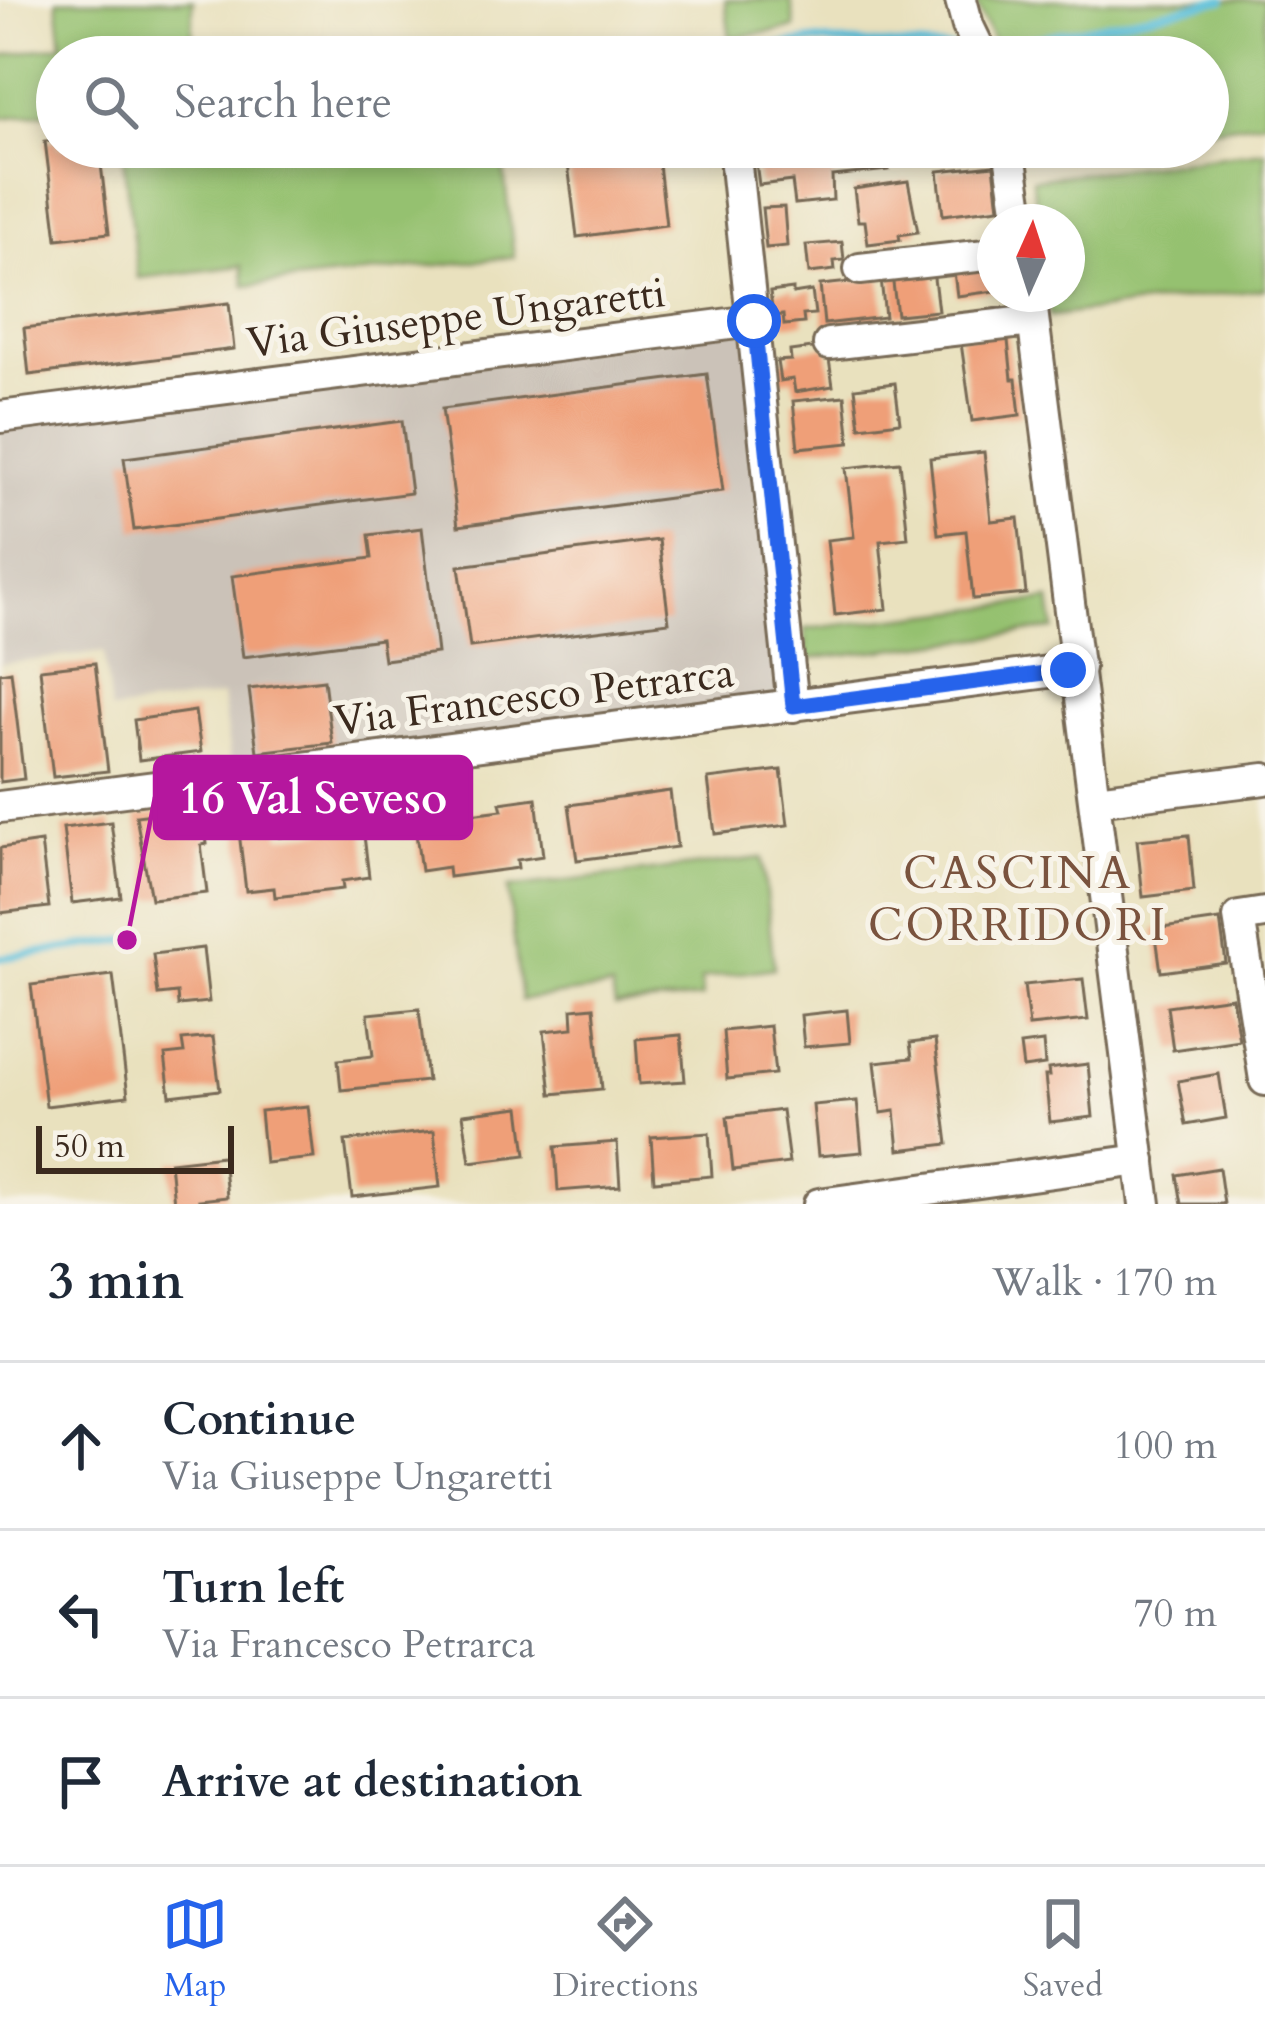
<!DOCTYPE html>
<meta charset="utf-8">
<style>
:root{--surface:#fff;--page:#f6f6f7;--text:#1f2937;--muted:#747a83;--line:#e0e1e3;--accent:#2563eb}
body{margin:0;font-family:Cardo,serif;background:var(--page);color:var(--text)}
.compass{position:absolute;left:977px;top:204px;width:108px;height:108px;border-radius:50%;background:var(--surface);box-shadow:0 6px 18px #0003;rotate:3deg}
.scale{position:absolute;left:36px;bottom:30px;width:198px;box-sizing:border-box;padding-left:12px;border:6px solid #3b2a1e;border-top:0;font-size:33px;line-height:42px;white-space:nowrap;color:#3b2a1e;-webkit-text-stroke:9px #f7f3e8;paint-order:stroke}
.stop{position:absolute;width:36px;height:36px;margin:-27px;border:9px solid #2563eb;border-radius:50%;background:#fff}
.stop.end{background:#2563eb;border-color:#fff;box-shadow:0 3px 12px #0008}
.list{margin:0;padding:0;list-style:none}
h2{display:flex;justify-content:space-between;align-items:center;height:156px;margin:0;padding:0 48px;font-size:51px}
h2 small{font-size:39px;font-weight:400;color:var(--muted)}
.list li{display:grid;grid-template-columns:78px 1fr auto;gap:36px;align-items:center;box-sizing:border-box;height:168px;padding:0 48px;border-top:3px solid var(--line)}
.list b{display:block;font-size:45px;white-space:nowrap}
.list p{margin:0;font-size:39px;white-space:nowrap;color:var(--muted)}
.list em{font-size:39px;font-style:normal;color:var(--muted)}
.icon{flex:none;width:66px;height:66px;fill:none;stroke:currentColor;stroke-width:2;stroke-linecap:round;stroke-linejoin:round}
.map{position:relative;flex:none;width:1265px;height:1204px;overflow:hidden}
.search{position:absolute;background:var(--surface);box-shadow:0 6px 18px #0003;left:36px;right:36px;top:36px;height:132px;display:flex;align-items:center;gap:30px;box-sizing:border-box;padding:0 42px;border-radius:66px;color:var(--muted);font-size:45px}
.sheet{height:660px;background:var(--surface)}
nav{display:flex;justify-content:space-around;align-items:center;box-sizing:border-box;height:168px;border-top:3px solid var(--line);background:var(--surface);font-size:33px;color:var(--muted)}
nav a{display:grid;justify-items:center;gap:6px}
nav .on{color:var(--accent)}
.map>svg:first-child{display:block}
</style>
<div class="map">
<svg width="1265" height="1204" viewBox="0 0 1265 1204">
<rect width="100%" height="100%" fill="#f7f3e8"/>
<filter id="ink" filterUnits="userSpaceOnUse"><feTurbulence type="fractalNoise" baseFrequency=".00833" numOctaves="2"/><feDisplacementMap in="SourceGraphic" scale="24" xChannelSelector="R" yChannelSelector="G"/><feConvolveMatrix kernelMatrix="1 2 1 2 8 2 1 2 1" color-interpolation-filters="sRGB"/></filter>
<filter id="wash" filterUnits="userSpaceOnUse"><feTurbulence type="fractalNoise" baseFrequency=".004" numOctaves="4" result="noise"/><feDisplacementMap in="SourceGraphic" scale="48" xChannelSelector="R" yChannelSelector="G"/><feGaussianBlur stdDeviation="2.7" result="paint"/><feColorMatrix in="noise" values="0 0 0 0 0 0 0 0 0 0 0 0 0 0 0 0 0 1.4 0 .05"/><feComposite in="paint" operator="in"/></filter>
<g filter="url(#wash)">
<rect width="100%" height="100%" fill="#e9e1be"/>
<!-- industrial -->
<path fill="#cbc2b8" d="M747,328L784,703L232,773L222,696L111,711L104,652L0,664V424Z"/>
<!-- green -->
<g fill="#95c16f" stroke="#687646" stroke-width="3">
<path d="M57,0H193L192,57H57V112L0,118V56L62,45Z"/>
<path d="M725,0H791L795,28L730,38Z"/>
<path d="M974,0H1265V121L1208,129V57L1000,54Z"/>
<path d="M122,147H501L514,257L245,286L242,266L138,278Z"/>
<path d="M1265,151V289L1050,316L1047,294H1067V222H1038L1032,179Z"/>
<path d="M1050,600L1054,629L807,659L805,629Z"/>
<path d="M762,858L774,968L701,979L702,998L615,1007L612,988L521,1000L508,888Z"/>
</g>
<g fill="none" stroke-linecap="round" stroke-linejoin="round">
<!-- stream -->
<g stroke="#5cc0da" stroke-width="8">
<path d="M989,48L1223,0"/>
<path d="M703,57L812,41L963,50"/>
<path d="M0,958L127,940"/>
</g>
</g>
<g id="blocks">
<!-- building -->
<g fill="#ef9f78">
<path d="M57,140V147H99L109,233L57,239L45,141Z"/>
<path d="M657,147L666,225L577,237L566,148Z"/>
<path d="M754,147H777L778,162L864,151V147H886L889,170L832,176L833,200L795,204L792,181L759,185Z"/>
<path d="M937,147H991L993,155L939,162Z"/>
<path d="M994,165L999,208L943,215L938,171Z"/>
<path d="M908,181L918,232L899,235L900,240L868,244L865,221H858L854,189Z"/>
<path d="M784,207L787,246L766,248L762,208Z"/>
<path d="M842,242L844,260L834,261L835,270L809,273L806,245Z"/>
<path d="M995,268V291L957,296L954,272Z"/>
<path d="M933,270L938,311L897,315L892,275Z"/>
<path d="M881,279L885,317L824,324L820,285Z"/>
<path d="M793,289V294L812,291L815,314L803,315L804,323L784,325L783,315L773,316L770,292Z"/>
<path d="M229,303L234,349L29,375L24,328Z"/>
<path d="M1007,331L1012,379H1016L1020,415L972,421L960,336Z"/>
<path d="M827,346L833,386L795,392L793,379L780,381L777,361L791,360L790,351Z"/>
<path d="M707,374L723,491L458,526L442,409Z"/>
<path d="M895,383L900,422L860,427L855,388Z"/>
<path d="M845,396L850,443L798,448L793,401Z"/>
<path d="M402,421L411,493L134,530L124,458Z"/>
<path d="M984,452L991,521L1018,518L1026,594L973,599L966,531L938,534L930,458Z"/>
<path d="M900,462L908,538L880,541L887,609L835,615L827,540L854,537L846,468Z"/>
<path d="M422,528L437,653L384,660L381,639L243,657L232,576L372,558L369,535Z"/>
<path d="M659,540L669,622L470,647L459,566Z"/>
<path d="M95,663L108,771L53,777L40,669Z"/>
<path d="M11,671L24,779L0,782V673Z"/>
<path d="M324,680L332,743L257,752L249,689Z"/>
<path d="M195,711L201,752L139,760L134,720Z"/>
<path d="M781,770L788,825L715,834L708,779Z"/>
<path d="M670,791L677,847L577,860L569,805Z"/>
<path d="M536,798L543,856L517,860L518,868L449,877L448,867L421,871L413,811L453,806L454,816L502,810L500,803Z"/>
<path d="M203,808L207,844L201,845L207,893L151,899L136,816Z"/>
<path d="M362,819L369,877L342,881L343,889L275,897L274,888L246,891L239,832L279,827L280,837L327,831L326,823Z"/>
<path d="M111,822L121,897L72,903L63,828Z"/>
<path d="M1189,835L1194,891L1143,897L1137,840Z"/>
<path d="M41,842L49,907L0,913V848Z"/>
<path d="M1220,920L1226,963L1161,972L1155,929Z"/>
<path d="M203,948L209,1002L178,1005L177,993L158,995L153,954Z"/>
<path d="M113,975L128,1096L46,1106L31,985Z"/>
<path d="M1083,979L1088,1020L1029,1026L1024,985Z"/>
<path d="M1232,997L1239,1040L1173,1050L1167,1006Z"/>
<path d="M594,1007L602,1089L551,1094L544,1031L573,1028L572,1009Z"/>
<path d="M419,1009L427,1081L341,1090L338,1060L373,1056L368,1014Z"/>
<path d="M847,1010L850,1043L804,1047L801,1015Z"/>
<path d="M770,1026L775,1074L727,1079L723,1031Z"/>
<path d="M681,1035L685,1081L639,1084L636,1039Z"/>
<path d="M213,1037L220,1090L170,1096L165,1055L184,1053L182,1040Z"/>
<path d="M935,1040L948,1144L899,1150L895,1111L881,1113L875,1062L912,1058L910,1043Z"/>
<path d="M1043,1042L1045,1065L1023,1068L1020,1045Z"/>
<path d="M1088,1064L1093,1117L1050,1122L1045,1076H1049L1048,1069Z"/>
<path d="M1219,1074L1226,1118L1186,1125L1178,1081Z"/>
<path d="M857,1101L862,1152L818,1156L813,1105Z"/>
<path d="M308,1106L314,1158L265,1163L260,1111Z"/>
<path d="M520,1107L526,1155L470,1162L463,1114Z"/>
<path d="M782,1110L789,1163L733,1170L727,1117Z"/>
<path d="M434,1131L440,1187L352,1197L345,1141Z"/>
<path d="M709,1133L712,1176L654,1181L651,1137Z"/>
<path d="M617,1142L620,1186L558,1191L555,1147Z"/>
<path d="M223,1156L227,1197L199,1200L200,1204H174L170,1162Z"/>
<path d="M1219,1168L1224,1204H1182L1177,1175Z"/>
</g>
</g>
</g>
<g filter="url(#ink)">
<use href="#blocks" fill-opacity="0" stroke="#786a56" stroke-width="3"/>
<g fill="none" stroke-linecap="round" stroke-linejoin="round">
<!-- minor casing -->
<g stroke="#786a56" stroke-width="36">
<g id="minor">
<path d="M961,0L968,26L983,57"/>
<path d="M734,147L793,706"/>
<path d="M1009,147L1020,222"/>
<path d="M860,269L995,254"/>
<path d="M1030,294L1145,1204"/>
<path d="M829,344L1033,321"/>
<path d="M0,417L753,321"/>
<path d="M1096,800L1265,779"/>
<path d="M0,807L1079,668"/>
<path d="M1265,913L1239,917L1265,1080"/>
<path d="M819,1204L1140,1160"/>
</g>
</g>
<!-- minor -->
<use href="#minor" stroke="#fff" stroke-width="30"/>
</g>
</g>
<g fill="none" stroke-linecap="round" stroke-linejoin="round" filter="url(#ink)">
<!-- route -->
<path stroke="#2563eb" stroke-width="15" d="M754,321L793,706L1068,670"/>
</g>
<g text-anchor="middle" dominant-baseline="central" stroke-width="10" stroke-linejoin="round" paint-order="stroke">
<!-- street labels -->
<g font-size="42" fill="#3b2a1e" stroke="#f7f3e8">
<text transform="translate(456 318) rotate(-7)">Via Giuseppe Ungaretti</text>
<text transform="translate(534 697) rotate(-7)">Via Francesco Petrarca</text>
</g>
<!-- neighbourhood labels -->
<g font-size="45" letter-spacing="3" fill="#7a533e" stroke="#f7f3e8">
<text x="1018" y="873">CASCINA<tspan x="1018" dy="52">CORRIDORI</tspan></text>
</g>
</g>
<!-- callouts -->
<path fill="none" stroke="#b5179e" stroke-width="4.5" d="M127 940L155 797"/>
<circle fill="#b5179e" stroke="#f7f3e8" stroke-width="4.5" cx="127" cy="940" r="12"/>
<rect fill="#b5179e" stroke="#b5179e" stroke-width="4.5" x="155" y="757" width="316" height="81" rx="12"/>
<g font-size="45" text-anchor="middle" font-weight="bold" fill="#fff">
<text x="313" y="813">16 Val Seveso</text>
</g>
</svg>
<svg class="compass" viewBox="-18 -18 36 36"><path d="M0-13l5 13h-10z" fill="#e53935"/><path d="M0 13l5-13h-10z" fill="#747a83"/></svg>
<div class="scale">50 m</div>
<div class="stop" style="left:754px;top:321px"></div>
<div class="stop end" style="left:1068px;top:670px"></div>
<div class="search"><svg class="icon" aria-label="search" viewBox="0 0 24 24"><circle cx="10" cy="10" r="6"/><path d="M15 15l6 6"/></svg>Search here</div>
</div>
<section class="sheet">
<h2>3 min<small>Walk · 170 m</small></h2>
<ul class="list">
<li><svg class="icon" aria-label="ahead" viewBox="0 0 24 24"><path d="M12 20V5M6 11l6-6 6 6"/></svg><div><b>Continue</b><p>Via Giuseppe Ungaretti</p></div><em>100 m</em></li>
<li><svg class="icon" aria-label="left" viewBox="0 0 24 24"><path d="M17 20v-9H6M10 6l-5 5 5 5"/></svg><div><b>Turn left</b><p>Via Francesco Petrarca</p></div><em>70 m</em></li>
<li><svg class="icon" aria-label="arrive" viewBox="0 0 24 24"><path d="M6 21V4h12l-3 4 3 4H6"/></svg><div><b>Arrive at destination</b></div></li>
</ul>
</section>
<nav>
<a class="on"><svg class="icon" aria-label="map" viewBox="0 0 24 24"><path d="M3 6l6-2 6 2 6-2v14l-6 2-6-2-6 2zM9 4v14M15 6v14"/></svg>Map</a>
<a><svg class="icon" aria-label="directions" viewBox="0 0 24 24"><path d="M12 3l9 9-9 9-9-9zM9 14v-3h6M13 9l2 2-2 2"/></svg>Directions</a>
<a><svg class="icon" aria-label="saved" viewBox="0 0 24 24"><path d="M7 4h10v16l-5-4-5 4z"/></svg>Saved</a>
</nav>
